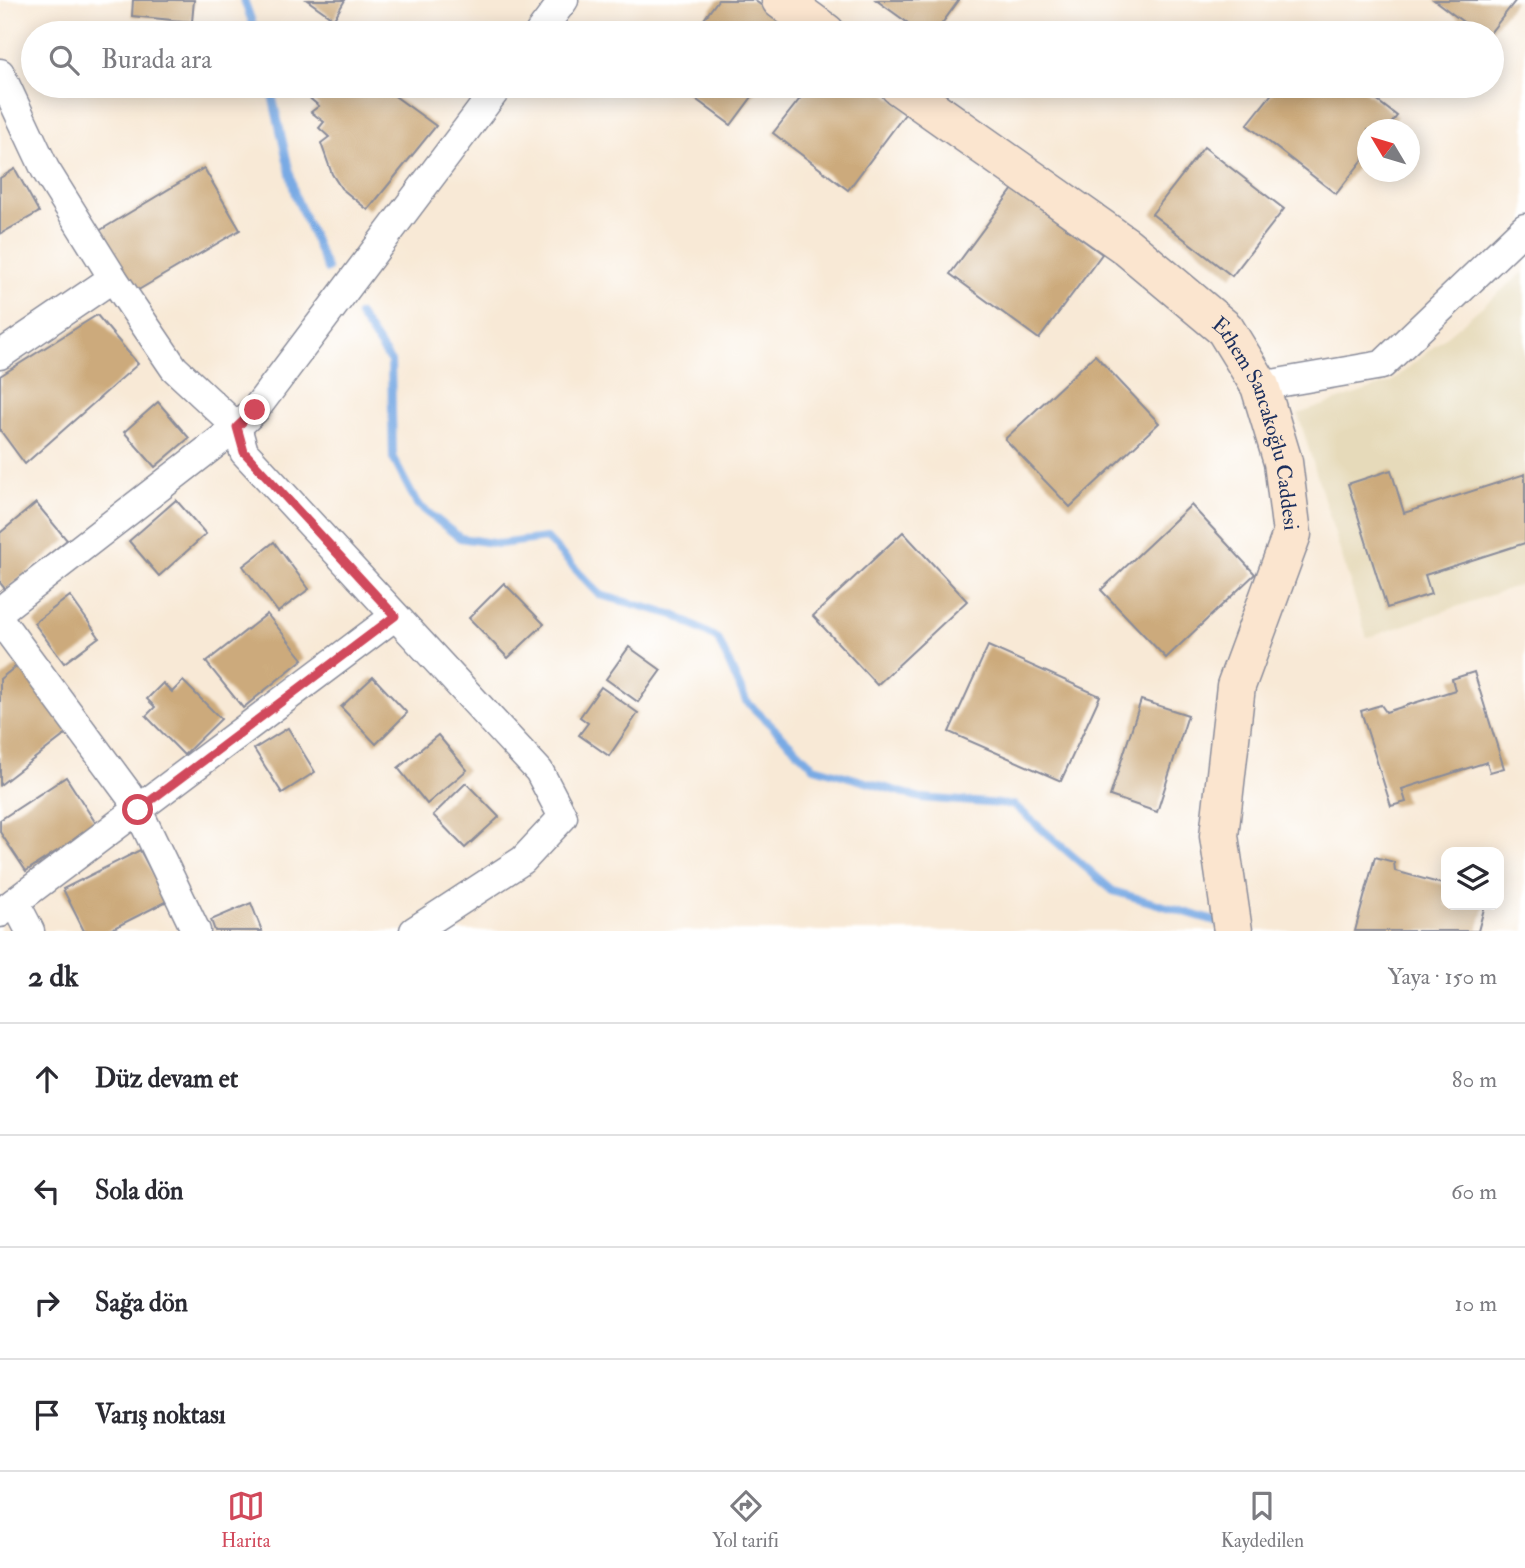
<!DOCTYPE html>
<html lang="tr">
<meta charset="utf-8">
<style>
:root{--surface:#fff;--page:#f2f2f3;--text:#2b2b33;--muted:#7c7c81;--line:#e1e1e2;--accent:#d1495b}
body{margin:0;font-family:"IM FELL Double Pica",serif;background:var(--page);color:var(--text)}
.controls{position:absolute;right:21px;bottom:21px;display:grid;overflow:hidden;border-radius:14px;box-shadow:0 4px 18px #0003}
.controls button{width:63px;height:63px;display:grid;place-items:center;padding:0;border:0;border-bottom:2px solid var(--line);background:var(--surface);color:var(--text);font:35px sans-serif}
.compass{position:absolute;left:1357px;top:119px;width:63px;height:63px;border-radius:50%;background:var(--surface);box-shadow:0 4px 18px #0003;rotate:308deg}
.stop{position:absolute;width:21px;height:21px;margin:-16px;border:5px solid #d1495b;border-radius:50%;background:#fff}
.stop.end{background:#d1495b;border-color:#fff;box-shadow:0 2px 7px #0008}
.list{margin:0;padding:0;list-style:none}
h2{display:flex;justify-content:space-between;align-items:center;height:91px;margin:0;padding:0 28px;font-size:30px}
h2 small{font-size:23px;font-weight:400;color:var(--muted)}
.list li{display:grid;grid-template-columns:46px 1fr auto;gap:21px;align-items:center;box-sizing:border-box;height:112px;padding:0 28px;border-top:2px solid var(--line)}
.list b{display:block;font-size:26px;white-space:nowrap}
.list em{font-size:23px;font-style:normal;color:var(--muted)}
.icon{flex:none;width:38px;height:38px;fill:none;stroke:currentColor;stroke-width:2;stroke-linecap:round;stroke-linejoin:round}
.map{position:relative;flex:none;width:1525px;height:931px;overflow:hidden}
.search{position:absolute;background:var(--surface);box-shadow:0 4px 18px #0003;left:21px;right:21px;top:21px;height:77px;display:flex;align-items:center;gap:18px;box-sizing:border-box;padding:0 24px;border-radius:38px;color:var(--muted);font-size:26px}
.sheet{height:539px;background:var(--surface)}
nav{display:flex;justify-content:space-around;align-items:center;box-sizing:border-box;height:98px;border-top:2px solid var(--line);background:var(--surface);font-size:19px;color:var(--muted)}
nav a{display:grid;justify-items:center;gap:4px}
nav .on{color:var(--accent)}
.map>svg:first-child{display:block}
</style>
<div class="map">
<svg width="1525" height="931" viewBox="0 0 1525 931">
<rect width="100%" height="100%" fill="#fff"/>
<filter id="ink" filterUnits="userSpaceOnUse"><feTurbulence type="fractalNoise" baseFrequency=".0143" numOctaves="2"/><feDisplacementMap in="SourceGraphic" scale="14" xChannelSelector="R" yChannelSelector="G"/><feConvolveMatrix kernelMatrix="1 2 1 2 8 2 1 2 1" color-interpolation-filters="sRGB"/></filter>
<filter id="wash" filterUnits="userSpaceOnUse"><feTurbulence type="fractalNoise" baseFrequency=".00686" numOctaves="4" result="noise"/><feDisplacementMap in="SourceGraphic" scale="28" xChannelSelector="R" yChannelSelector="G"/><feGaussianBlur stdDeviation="1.57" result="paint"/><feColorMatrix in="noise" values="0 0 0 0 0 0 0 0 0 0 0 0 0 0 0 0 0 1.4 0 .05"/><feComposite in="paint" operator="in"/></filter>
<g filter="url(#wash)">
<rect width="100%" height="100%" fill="#f8e9d6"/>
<!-- built -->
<path fill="#e6daba" d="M1525,271V583L1367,638L1298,414L1391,382Z"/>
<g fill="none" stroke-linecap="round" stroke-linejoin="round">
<!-- stream -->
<g stroke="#79aae4" stroke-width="8">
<path d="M244,0L256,33"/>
<path d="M270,86L295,195L327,269"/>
<path d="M359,315L391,362L393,458L417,504L460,538L499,544L546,538L600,595L674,615L718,639L746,701L814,767L921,798L1014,805L1113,891L1222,923"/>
</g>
</g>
<g id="blocks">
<!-- building -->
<g fill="#ccaa7c">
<path d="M133,0H194L192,22L132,16Z"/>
<path d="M307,0H345L334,19Z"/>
<path d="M718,0H754L799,33H694Z"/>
<path d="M876,0H959L935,33H922Z"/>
<path d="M1434,0H1516L1490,33H1478Z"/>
<path d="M306,86H381L436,126L368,210L341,188L332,174L321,143L329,137L319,128L324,122L311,112L319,106L307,96L311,90Z"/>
<path d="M678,86H760L731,125Z"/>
<path d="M810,86H876L908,110L848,190L773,133Z"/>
<path d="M1278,86H1358L1397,116L1386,130H1368V153L1336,194L1247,125Z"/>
<path d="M1204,147L1284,209L1232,276L1152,214Z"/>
<path d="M204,168L240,230L135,292L99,231Z"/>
<path d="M15,169L39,212L0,234V178Z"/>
<path d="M1013,189L1102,254L1039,339L950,274Z"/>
<path d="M97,315L138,364L25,464L0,430V376Z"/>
<path d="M1095,355L1159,423L1070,507L1005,439Z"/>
<path d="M158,402L189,438L155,467L124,432Z"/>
<path d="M1391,470L1404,513L1525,474V543L1425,575L1431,594L1387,608L1348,484Z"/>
<path d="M176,500L206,534L159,576L129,541Z"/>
<path d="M36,503L67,540L6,590L0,583V533Z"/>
<path d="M1191,505L1255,574L1166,658L1101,590Z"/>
<path d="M903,532L967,601L877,685L813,616Z"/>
<path d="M274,542L309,589L278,612L243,566Z"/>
<path d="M504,583L544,624L508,658L469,618Z"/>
<path d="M70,596L99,637L64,663L34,623Z"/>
<path d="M267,614L303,659L243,708L206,662Z"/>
<path d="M988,646L1100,696L1061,781L949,732Z"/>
<path d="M629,647L661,670L638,702L606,679Z"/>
<path d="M19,664L70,731L0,785V679Z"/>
<path d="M1474,672L1504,768L1490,772L1487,762L1402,789L1406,802L1391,806L1361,711L1381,705L1386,712L1455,690L1452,679Z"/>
<path d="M373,677L407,713L376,744L341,707Z"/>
<path d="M183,681L221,719L184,755L146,716L155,707L147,699L163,683L172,692Z"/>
<path d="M601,687L638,713L609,756L579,735L588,723L580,717Z"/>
<path d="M1141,700L1188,715L1157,812L1110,796Z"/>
<path d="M288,728L315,772L282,793L254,749Z"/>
<path d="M438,735L467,770L427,804L398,768Z"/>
<path d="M66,777L97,825L26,871L0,832V820Z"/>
<path d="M466,783L499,817L465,848L433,815Z"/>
<path d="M140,850L167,901L108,931H84L63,889Z"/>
<path d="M1375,857L1394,862L1395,871L1446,885V905H1485L1478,931H1355Z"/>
<path d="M251,903L262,931H215L211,920Z"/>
</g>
</g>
</g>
<g filter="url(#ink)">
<use href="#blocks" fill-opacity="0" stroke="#8a8c9a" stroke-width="2"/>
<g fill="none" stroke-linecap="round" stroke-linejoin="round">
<!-- street casing -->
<g stroke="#8a8c9a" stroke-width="31">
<g id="street">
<path d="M539,33L564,0"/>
<path d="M0,73L45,169L113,278L174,368L237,427L244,452L539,771L563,817L523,860L414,931"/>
<path d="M0,355L113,278"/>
<path d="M1260,386L1382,365L1525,228"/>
<path d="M0,611L237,427L255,410L499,86"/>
<path d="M0,620L133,800L196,931"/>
<path d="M15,902L30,931"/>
<path d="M0,913L395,616"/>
</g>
</g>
<!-- secondary casing -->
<g stroke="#8a8c9a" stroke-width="41">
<g id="secondary">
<path d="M781,0L826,33"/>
<path id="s1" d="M899,86L1126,246L1225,329L1260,386L1283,462L1292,534L1236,686L1219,836L1233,931"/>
</g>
</g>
<!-- street -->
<use href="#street" stroke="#fff" stroke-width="28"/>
<!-- secondary -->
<use href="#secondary" stroke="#fbe5cf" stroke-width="38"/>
</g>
</g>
<g fill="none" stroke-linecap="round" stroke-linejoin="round" filter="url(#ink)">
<!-- route -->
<path stroke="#d1495b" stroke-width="9" d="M138,810L395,616L244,452L237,427L255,410"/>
</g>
<g text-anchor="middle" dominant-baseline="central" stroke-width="7" stroke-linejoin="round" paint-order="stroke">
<!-- street labels -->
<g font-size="21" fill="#1b2f5e" stroke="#fff">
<text stroke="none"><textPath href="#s1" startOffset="508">Ethem Sancakoğlu Caddesi</textPath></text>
</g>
</g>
</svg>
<div class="controls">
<button><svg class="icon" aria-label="layers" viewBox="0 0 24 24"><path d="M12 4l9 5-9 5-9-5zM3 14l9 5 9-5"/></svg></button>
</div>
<svg class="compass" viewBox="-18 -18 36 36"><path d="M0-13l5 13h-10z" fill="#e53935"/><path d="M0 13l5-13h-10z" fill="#7c7c81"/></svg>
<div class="stop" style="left:138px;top:810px"></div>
<div class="stop end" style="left:255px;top:410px"></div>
<div class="search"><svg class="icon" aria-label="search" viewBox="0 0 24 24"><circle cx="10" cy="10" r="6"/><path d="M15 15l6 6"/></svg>Burada ara</div>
</div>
<section class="sheet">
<h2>2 dk<small>Yaya · 150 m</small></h2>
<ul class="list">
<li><svg class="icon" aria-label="ahead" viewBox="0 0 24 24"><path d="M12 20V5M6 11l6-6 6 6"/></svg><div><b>Düz devam et</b></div><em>80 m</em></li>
<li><svg class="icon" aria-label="left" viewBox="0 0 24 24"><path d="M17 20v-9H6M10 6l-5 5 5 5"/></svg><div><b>Sola dön</b></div><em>60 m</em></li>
<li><svg class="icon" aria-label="right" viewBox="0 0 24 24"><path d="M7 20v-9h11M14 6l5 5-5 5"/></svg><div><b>Sağa dön</b></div><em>10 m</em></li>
<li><svg class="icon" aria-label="arrive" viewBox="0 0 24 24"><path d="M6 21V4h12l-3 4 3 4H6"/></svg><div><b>Varış noktası</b></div></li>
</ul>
</section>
<nav>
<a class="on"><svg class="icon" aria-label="map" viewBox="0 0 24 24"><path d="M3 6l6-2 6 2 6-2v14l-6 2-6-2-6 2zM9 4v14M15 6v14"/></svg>Harita</a>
<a><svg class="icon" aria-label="directions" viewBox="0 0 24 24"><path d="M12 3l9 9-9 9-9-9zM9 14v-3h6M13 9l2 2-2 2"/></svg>Yol tarifi</a>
<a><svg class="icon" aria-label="saved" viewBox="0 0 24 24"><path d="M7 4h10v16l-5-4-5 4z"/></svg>Kaydedilen</a>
</nav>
